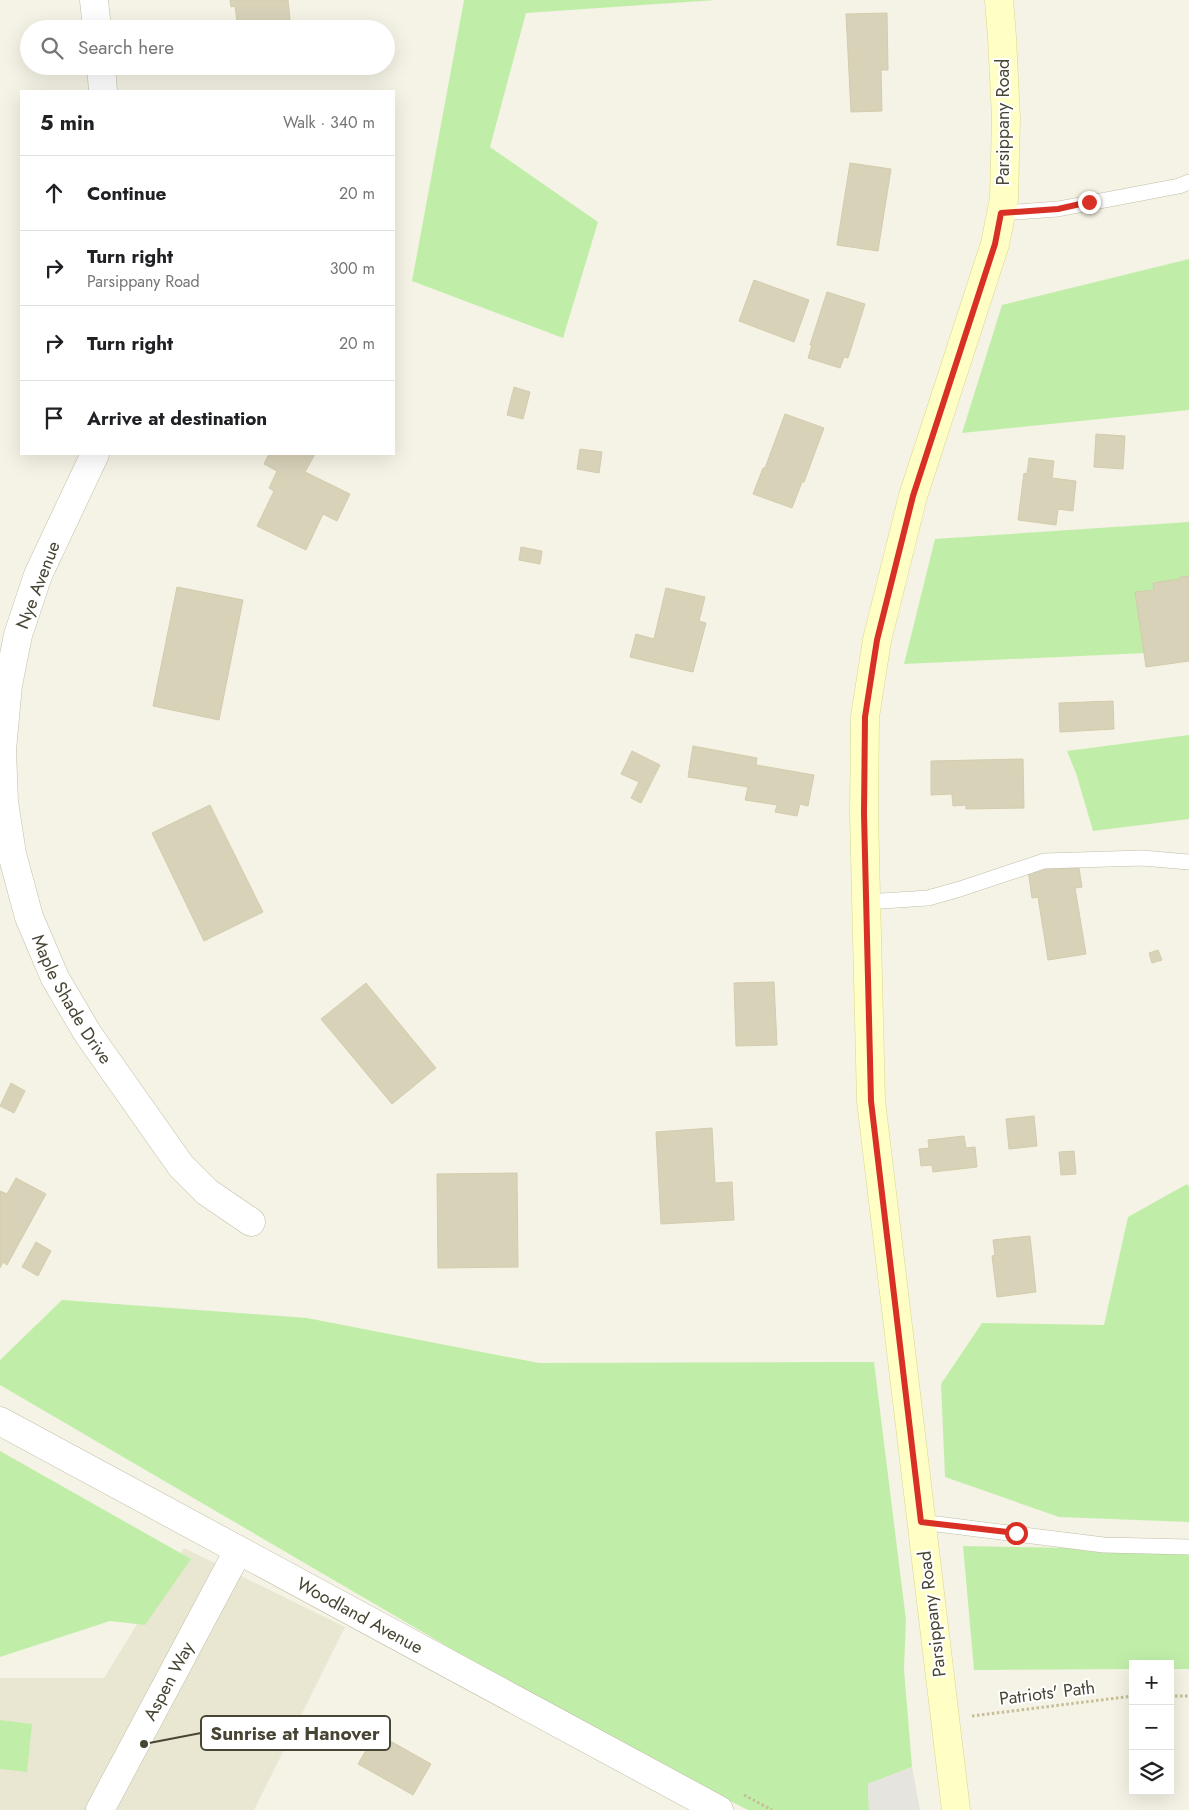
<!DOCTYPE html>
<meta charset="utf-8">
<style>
:root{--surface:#fff;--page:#f2f2f2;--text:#202124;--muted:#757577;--line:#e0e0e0}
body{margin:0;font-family:Jost,sans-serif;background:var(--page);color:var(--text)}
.controls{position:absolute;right:15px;bottom:15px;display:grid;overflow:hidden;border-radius:0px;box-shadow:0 5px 20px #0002}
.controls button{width:45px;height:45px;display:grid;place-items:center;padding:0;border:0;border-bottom:1px solid var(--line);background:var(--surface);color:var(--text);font:25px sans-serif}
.stop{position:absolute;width:15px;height:15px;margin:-11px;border:4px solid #d93025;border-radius:50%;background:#fff}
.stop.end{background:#d93025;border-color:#fff;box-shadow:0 1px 5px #0008}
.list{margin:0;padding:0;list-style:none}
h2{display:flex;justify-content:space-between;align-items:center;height:65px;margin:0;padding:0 20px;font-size:21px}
h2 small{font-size:16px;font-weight:400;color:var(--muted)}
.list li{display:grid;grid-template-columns:32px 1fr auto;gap:15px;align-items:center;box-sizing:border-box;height:75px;padding:0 20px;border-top:1px solid var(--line)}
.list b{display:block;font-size:19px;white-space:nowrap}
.list p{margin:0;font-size:16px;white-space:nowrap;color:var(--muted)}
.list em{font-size:16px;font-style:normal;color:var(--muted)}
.icon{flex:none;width:28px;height:28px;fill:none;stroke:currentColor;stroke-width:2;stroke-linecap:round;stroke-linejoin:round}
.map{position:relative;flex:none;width:1189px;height:1810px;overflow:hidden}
.search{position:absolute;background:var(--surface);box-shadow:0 5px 20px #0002;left:20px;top:20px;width:375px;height:55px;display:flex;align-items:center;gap:12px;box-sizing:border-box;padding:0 18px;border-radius:28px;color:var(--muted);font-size:19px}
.panel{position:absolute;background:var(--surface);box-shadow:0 5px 20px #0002;left:20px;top:90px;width:375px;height:365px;border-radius:0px}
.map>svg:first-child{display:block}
</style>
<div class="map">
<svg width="1189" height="1810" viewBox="0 0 1189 1810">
<rect width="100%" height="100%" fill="#f5f3e5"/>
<!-- residential -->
<path fill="#e9e7d2" d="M184,1548L345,1627L254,1810H0V1678H104Z"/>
<!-- green -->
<g fill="#c0eea9">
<path d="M464,0H716L526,13L490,147L598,222L563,338L412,281Z"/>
<path d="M1189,259V410L962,433L1002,305Z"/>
<path d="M1189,522V651L904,664L935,539Z"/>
<path d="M1189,735V819L1093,831L1076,773L1067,751Z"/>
<path d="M1187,1184L1189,1187V1522L1059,1517L945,1477L941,1384L982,1323L1104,1325L1128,1217Z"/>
<path d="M62,1300L307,1318L539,1363L874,1362L906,1620L904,1669L912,1767L868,1784L869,1810H748L592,1731L0,1385V1360Z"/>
<path d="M0,1451L191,1559L145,1625L110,1621L0,1657Z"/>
<path d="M963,1546L1189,1550V1669H1170V1664H1133V1669L974,1670Z"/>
<path d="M0,1720L32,1724L27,1772L0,1769Z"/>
</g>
<!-- parking -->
<path fill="#e5e4de" d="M912,1767L920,1810H869L868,1784Z"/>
<!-- building -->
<g fill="#d8d2b9" stroke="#d3ccac">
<path d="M230,0H288L291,29H238L235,6L231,7Z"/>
<path d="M887,13L888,70H881L882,111L851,112L846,14Z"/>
<path d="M850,163L891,169L878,251L837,245Z"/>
<path d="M754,280L809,300L794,342L739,321Z"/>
<path d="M827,292L865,304L848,358L844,357L840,368L808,358L812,345H810Z"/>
<path d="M514,387L530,392L523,419L507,415Z"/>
<path d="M785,414L824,428L804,482H802L792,508L753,494L763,468H765Z"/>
<path d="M1096,434L1125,436L1123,469L1094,467Z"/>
<path d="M580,449L602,452L599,473L577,469Z"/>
<path d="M269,454H315L305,472L350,494L337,521L323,514L306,550L257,526L274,491L269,488L277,471L264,464Z"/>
<path d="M1029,458L1054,461L1052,478L1076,481L1073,511L1058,509L1056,525L1018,520L1024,473L1027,474Z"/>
<path d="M521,547L542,551L540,564L519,560Z"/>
<path d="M1189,576V661L1146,667L1135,592L1154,590L1153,583L1180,579V577Z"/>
<path d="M177,587L243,600L219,720L153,706Z"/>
<path d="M666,588L705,597L699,621L706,623L693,672L630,657L636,634L654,639Z"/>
<path d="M1113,701L1114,729L1060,732L1059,703Z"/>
<path d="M693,746L757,758L756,765L814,775L808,806L800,804L797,816L775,812L777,805L745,800L748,787L688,777Z"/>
<path d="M632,751L660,765L641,803L631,798L639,782L621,774Z"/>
<path d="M1023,759L1024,808L966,809V805L953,806L952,794L931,795V761Z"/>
<path d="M210,805L263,912L204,941L152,833Z"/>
<path d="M1078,862L1082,887L1075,888L1086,954L1048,960L1038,897L1032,898L1028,870Z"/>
<path d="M1158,950L1162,960L1152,963L1149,953Z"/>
<path d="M774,982L777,1045L736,1046L734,983Z"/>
<path d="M366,983L436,1068L392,1104L321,1019Z"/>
<path d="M11,1083L25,1091L14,1113L0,1106Z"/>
<path d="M1034,1116L1037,1146L1009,1149L1006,1119Z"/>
<path d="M712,1128L715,1183L732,1182L734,1220L661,1224L656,1132Z"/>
<path d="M964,1136L966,1148L975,1147L977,1167L933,1172L932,1165L921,1166L919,1149L929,1148L928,1140Z"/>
<path d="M1074,1151L1076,1174L1061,1175L1059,1152Z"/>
<path d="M517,1173L518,1267L438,1268L437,1174Z"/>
<path d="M16,1178L46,1194L7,1265L3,1262L0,1268V1191L7,1194Z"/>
<path d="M1030,1236L1036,1292L997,1297L992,1256L995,1255L993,1240Z"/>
<path d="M36,1242L51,1251L38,1276L22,1267Z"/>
<path d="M376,1733L431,1764L413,1795L358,1764Z"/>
</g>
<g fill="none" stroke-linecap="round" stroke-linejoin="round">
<!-- lane casing -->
<g stroke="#c1bea7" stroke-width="16">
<g id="lane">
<path d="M1001,213L1058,209L1179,186L1189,182"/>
<path d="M866,902L928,898L960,889L1044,861L1142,858L1189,862"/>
<path d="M921,1522L1104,1545L1189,1547"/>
</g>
</g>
<!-- street casing -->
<g stroke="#c1bea7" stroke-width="29">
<g id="street">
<path d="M94,0L97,29"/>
<path d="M101,66L103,91"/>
<path id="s1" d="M95,454L38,575L18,635L8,685L2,750L4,802L12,854L29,917L55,978L88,1034L181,1166L207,1192L251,1222"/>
<path id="s2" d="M0,1421L719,1810"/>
<path id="s3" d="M100,1810L238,1551"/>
</g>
</g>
<!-- secondary casing -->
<g stroke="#dad68f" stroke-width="29">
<path id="secondary" d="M956,1810L871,1101L864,814L865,717L877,640L913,496L995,244L1004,199L1006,118L1002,37L999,0"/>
</g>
<!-- path -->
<g stroke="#c5be96" stroke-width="3" stroke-dasharray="2.5 2.5" stroke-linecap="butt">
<path d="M1170,1696H1189"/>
<path d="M972,1716L1133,1696"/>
<path d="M744,1795L772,1810"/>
</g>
<!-- lane -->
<use href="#lane" stroke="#fff" stroke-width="15"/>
<!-- street -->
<use href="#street" stroke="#fff" stroke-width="28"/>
<!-- secondary -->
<use href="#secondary" stroke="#fffec5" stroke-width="28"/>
</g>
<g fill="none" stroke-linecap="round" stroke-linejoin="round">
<!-- route -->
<path stroke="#d93025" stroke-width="6" d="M1016,1533L921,1522L871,1101L864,814L865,717L877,640L913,496L995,244L1001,213L1058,209L1089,202"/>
</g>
<g text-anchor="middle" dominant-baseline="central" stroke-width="4" stroke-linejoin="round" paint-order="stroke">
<!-- street labels -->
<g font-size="18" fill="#484534" stroke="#fff">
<text transform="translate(1003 122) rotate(-90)">Parsippany Road</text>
<text transform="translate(38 585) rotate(-69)">Nye Avenue</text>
<text stroke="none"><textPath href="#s1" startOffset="576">Maple Shade Drive</textPath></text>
<text transform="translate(932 1614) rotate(-97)">Parsippany Road</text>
<text stroke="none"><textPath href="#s2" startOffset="409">Woodland Avenue</textPath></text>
<text stroke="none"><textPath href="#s3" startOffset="146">Aspen Way</textPath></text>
<text transform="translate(1047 1693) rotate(-7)">Patriots' Path</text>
</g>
</g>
<!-- callouts -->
<path fill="none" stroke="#484534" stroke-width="2" d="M144 1744L201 1733"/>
<circle fill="#484534" stroke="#fff" stroke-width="2" cx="144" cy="1744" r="5"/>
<rect fill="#fff" stroke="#484534" stroke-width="2" x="201" y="1716" width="189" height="34" rx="5"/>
<g font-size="19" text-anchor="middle" font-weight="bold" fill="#484534">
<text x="295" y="1740">Sunrise at Hanover</text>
</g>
</svg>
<div class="controls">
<button>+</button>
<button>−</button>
<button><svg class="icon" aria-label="layers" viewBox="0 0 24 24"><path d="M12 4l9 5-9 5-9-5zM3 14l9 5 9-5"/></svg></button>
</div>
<div class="stop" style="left:1016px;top:1533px"></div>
<div class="stop end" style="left:1089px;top:202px"></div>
<div class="search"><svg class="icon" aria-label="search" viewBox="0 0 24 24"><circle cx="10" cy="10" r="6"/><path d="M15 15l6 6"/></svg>Search here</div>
<section class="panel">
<h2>5 min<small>Walk · 340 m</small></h2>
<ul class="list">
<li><svg class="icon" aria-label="ahead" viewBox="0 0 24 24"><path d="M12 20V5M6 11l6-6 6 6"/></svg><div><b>Continue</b></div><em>20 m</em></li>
<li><svg class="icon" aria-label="right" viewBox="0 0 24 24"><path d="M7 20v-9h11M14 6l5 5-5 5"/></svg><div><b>Turn right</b><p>Parsippany Road</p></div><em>300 m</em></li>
<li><svg class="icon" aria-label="right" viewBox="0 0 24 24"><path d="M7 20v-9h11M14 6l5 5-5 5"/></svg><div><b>Turn right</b></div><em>20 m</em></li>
<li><svg class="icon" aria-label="arrive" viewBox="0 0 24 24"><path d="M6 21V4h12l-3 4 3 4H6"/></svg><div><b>Arrive at destination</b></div></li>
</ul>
</section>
</div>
